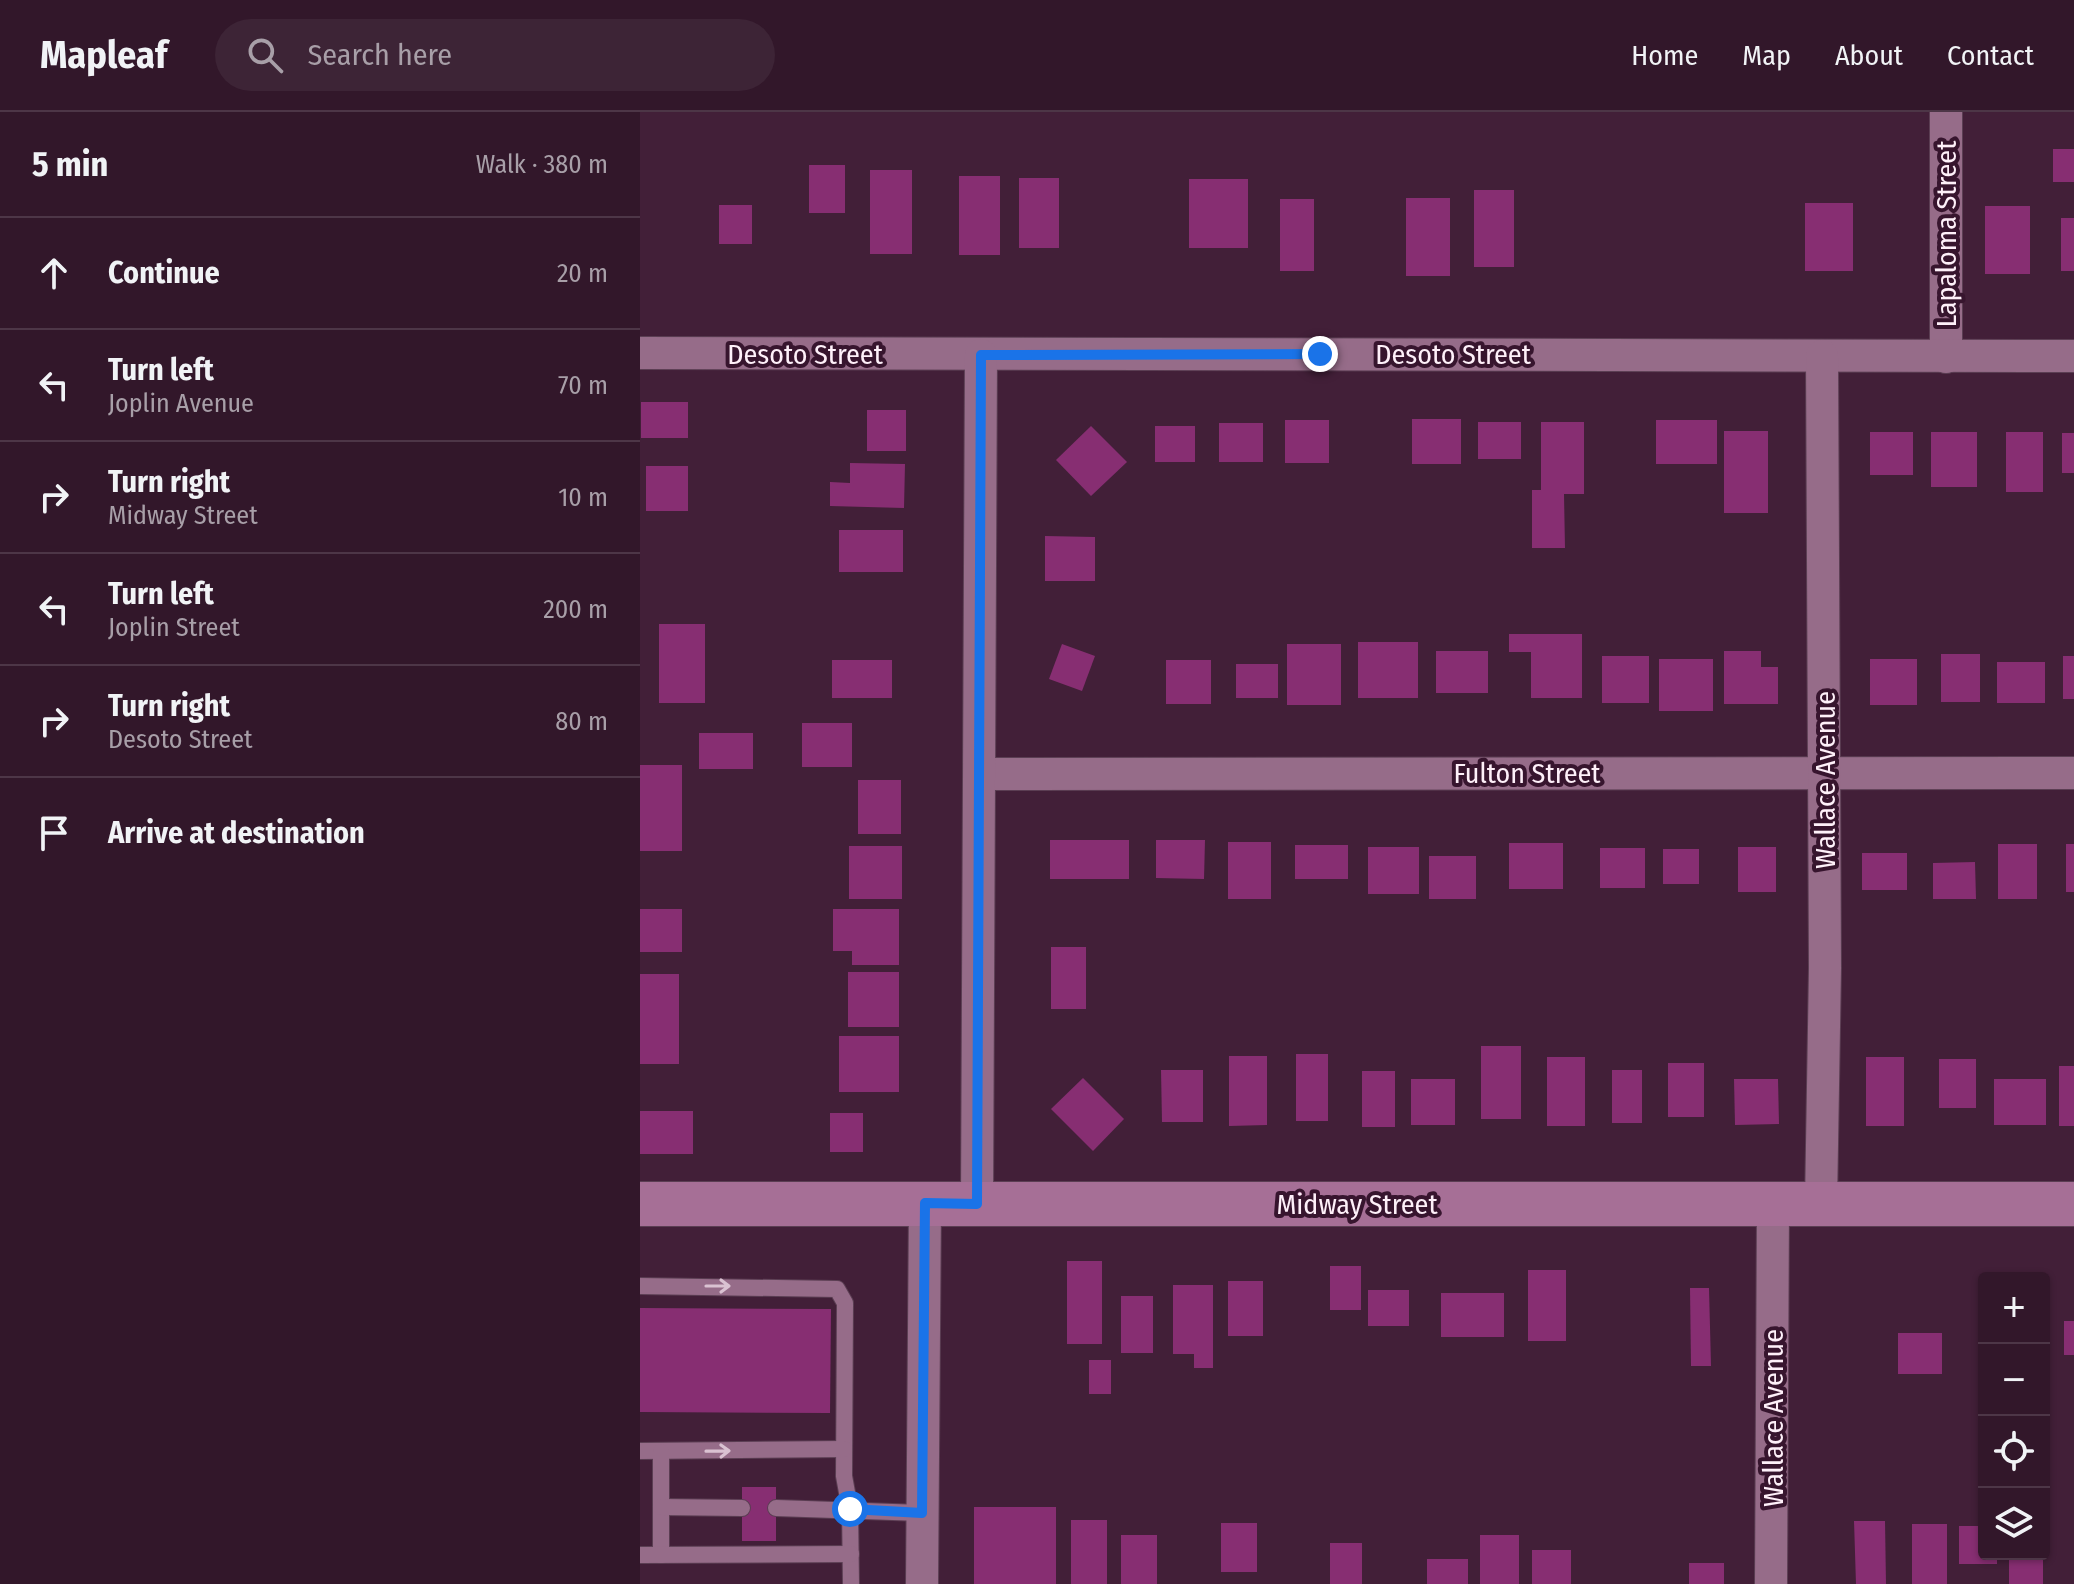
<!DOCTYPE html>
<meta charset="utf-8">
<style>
:root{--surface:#32172a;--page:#3d2436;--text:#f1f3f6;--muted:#a89fa8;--line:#4d3647}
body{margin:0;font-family:"Fira Sans Condensed",sans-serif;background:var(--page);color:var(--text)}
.controls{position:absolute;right:24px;bottom:24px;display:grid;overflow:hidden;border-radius:8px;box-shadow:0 2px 6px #0004}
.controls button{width:72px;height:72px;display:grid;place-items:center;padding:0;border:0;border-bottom:2px solid var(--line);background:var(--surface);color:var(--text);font:40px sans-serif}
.stop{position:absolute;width:24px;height:24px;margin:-18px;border:6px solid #1a73e8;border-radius:50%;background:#fff}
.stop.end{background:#1a73e8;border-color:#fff;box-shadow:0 2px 8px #0008}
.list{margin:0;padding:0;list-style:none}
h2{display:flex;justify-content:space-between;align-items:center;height:104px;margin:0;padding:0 32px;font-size:34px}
h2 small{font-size:26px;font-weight:400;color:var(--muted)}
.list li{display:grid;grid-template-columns:52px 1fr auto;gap:24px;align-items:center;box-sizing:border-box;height:112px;padding:0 32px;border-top:2px solid var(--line)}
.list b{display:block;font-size:30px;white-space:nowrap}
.list p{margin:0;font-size:26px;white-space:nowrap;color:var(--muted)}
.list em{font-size:26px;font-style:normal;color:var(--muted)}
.icon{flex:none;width:44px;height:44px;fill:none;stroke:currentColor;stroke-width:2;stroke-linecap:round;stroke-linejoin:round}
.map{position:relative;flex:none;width:1434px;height:1472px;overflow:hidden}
header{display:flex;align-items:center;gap:48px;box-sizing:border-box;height:112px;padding:0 40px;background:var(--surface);border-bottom:2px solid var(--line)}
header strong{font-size:38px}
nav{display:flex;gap:44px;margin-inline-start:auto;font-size:28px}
.search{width:560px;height:72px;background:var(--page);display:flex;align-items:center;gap:20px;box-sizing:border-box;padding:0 28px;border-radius:44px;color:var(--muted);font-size:30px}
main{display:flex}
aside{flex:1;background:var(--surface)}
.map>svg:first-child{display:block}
</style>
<header>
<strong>Mapleaf</strong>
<div class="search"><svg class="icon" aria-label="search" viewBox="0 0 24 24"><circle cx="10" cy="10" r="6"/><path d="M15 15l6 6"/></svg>Search here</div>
<nav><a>Home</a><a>Map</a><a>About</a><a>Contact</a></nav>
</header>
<main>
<aside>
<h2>5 min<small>Walk · 380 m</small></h2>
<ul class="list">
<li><svg class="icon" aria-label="ahead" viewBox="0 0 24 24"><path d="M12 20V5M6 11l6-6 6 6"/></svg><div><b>Continue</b></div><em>20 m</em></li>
<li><svg class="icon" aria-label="left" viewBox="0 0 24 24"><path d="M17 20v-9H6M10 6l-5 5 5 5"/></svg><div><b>Turn left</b><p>Joplin Avenue</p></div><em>70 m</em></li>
<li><svg class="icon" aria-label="right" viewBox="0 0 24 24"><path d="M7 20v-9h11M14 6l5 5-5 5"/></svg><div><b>Turn right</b><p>Midway Street</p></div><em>10 m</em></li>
<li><svg class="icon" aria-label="left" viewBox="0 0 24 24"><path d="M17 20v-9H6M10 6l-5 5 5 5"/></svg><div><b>Turn left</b><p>Joplin Street</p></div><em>200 m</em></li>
<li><svg class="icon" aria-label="right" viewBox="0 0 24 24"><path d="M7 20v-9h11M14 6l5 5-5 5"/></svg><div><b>Turn right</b><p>Desoto Street</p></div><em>80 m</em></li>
<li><svg class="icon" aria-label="arrive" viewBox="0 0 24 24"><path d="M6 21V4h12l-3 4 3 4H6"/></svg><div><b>Arrive at destination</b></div></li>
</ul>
</aside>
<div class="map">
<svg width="1434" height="1472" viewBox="0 0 1434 1472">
<rect width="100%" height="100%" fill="#421f38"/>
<!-- building -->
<g fill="#872e72">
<rect x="1413" y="37" width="21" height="33"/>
<rect x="169" y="53" width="36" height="48"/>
<rect x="230" y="58" width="42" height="84"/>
<rect x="319" y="64" width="41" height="79"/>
<rect x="379" y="66" width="40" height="70"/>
<rect x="549" y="67" width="59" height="69"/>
<rect x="834" y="78" width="40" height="77"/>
<rect x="766" y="86" width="44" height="78"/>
<rect x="640" y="87" width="34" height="72"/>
<rect x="1165" y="91" width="48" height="68"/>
<rect x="79" y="93" width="33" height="39"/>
<rect x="1345" y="94" width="45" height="68"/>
<rect x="1421" y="106" width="13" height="53"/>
<rect x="1" y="290" width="47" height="36"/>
<rect x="227" y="298" width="39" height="41"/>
<rect x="772" y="307" width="49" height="45"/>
<rect x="645" y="308" width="44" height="43"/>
<rect x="1016" y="308" width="61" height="44"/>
<rect x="838" y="310" width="43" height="37"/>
<path d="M901,310H944V382H924L925,436H892V378H901Z"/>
<rect x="579" y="311" width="44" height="39"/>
<path d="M451,314L487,350L451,384L416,348Z"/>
<rect x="515" y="314" width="40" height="36"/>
<rect x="1084" y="319" width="44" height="82"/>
<rect x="1230" y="320" width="43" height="43"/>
<rect x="1291" y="320" width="46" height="55"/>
<rect x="1366" y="320" width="37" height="60"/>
<rect x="1422" y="321" width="12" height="40"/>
<path d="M210,351L265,352L264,396L190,394V370L210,371Z"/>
<rect x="6" y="354" width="42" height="45"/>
<rect x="199" y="418" width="64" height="42"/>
<path d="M405,424L455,425V469H405Z"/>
<rect x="19" y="512" width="46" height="79"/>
<path d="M869,522H942V586H891V540H869Z"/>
<rect x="718" y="530" width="60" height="56"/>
<path d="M422,532L455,544L442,579L409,567Z"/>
<rect x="647" y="532" width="54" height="61"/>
<rect x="796" y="539" width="52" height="42"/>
<path d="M1084,539H1121V555H1138V592H1084Z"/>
<rect x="1301" y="542" width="39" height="48"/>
<rect x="962" y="544" width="47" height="47"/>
<rect x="1423" y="544" width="11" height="43"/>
<rect x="1019" y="547" width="54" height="52"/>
<rect x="1230" y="547" width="47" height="46"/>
<rect x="192" y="548" width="60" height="38"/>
<rect x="526" y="548" width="45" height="44"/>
<rect x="1357" y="550" width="48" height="41"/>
<rect x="596" y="552" width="42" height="34"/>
<rect x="162" y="611" width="50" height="44"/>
<rect x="59" y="621" width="54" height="36"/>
<rect x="0" y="653" width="42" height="86"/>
<rect x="218" y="668" width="43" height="54"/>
<rect x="410" y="728" width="79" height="39"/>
<path d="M516,728H565L564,767L516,766Z"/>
<rect x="588" y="730" width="43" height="57"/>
<rect x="869" y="731" width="54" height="46"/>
<rect x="1358" y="732" width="39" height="55"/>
<rect x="1426" y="732" width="8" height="48"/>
<rect x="655" y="733" width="53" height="34"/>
<rect x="209" y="734" width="53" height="53"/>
<rect x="728" y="735" width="51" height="47"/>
<rect x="1098" y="735" width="38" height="45"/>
<rect x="960" y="736" width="45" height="40"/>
<rect x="1023" y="737" width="36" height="35"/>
<rect x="1222" y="741" width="45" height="37"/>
<rect x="789" y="744" width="47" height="43"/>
<path d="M1335,750L1336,787H1293V751Z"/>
<rect x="0" y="797" width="42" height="43"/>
<path d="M193,797H259V853H212V839H193Z"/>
<rect x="411" y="835" width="35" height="62"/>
<rect x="208" y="860" width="51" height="55"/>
<rect x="0" y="862" width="39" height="90"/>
<rect x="199" y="924" width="60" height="56"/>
<rect x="841" y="934" width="40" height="73"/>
<rect x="656" y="942" width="32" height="67"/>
<path d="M589,944H627V1013L589,1014Z"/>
<rect x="907" y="945" width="38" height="69"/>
<rect x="1226" y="945" width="38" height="69"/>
<rect x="1299" y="947" width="37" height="49"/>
<rect x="1028" y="951" width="36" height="54"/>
<rect x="1419" y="954" width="15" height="60"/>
<path d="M521,958H563V1010H522Z"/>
<rect x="972" y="958" width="30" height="53"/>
<rect x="722" y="959" width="33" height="56"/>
<path d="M443,966L484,1007L453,1039L411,997Z"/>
<rect x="771" y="967" width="44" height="46"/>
<path d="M1094,967H1138L1139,1012L1095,1013Z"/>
<rect x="1354" y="967" width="52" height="46"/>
<rect x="0" y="999" width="53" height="43"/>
<rect x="190" y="1001" width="33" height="39"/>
<rect x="427" y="1149" width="35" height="83"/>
<rect x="690" y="1154" width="31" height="44"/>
<rect x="888" y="1158" width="38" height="71"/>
<rect x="588" y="1169" width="35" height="55"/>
<path d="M533,1173H573V1256H554V1242H533Z"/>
<path d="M1050,1176H1069L1071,1254H1051Z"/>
<rect x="728" y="1178" width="41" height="36"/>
<rect x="801" y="1181" width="63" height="44"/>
<rect x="481" y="1184" width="32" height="57"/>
<path d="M0,1196L191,1197L190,1301L0,1300Z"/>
<rect x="1424" y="1209" width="10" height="34"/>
<rect x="1258" y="1221" width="44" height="41"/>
<rect x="449" y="1248" width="22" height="34"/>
<rect x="102" y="1375" width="34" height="54"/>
<rect x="334" y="1395" width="82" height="77"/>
<rect x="431" y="1408" width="36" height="64"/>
<path d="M1214,1409H1245L1246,1472H1216Z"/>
<rect x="581" y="1411" width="36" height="49"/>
<rect x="1272" y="1412" width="35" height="60"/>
<path d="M1319,1414H1344V1442H1357V1452H1319Z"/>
<rect x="481" y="1423" width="36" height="49"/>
<rect x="840" y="1423" width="39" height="49"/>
<rect x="690" y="1431" width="32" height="41"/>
<rect x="892" y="1438" width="39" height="34"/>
<rect x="1369" y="1442" width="34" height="30"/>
<rect x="787" y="1447" width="41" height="25"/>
<rect x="1049" y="1451" width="35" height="21"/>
</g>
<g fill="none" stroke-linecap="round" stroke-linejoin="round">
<!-- lane casing -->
<g stroke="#5b3e53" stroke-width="18">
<g id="lane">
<path d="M0,1174L197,1177L205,1191L204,1364L210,1397L211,1472"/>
<path d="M0,1339L204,1337"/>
<path d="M21,1340V1443"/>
<path d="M21,1395L102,1396"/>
<path d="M136,1396L282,1401"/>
<path d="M0,1443L211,1442"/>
</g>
</g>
<!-- street casing -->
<g stroke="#5b3e53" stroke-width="34">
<g id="street">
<path d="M1306,0V245"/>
<path d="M0,241L1434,244"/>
<path d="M341,662L1434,661"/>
<path d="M337,1092L341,243"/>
<path d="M1181,1092L1185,856L1182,244"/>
<path d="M282,1472L285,1091"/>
<path d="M1131,1472L1133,1093"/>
</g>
</g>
<!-- secondary casing -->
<g stroke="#5b3e53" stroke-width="46">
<path id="secondary" d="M0,1092H1434"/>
</g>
<!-- lane -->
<use href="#lane" stroke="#966c89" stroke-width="16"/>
<!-- street -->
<use href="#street" stroke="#966c89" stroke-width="32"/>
<!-- secondary -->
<use href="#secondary" stroke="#a66f96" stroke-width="44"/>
</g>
<!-- one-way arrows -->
<defs><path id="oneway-shaft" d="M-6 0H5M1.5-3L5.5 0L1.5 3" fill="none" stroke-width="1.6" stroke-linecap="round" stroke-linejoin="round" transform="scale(2)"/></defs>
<g stroke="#dac2d2">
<use href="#oneway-shaft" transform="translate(78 1174)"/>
<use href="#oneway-shaft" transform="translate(78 1339) rotate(-1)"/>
</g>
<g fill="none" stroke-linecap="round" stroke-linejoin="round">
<!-- route -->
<path stroke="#1a73e8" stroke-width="10" d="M210,1397L282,1401L285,1091L337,1092L341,243L680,242"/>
</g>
<g text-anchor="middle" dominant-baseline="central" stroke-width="8" stroke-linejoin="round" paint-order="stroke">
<!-- street labels -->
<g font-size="28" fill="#fef0f9" stroke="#37152e">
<text transform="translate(1306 122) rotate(-90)">Lapaloma Street</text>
<text x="165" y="242">Desoto Street</text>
<text x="813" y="242">Desoto Street</text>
<text x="887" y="661">Fulton Street</text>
<text transform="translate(1185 668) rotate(-90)">Wallace Avenue</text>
<text x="717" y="1092">Midway Street</text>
<text transform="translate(1133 1306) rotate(-90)">Wallace Avenue</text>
</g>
</g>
</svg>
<div class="controls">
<button>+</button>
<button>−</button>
<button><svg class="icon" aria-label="locate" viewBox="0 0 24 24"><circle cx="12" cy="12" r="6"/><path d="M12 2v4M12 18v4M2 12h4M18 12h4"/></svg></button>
<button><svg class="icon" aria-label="layers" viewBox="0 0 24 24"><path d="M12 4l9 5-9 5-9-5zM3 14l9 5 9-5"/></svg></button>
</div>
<div class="stop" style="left:210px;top:1397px"></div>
<div class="stop end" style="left:680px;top:242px"></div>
</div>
</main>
